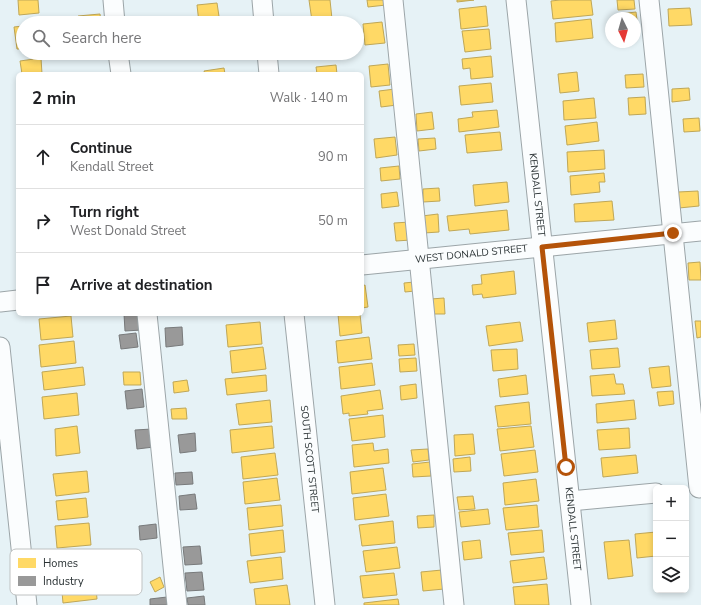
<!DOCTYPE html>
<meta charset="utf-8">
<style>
:root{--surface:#fff;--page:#f6f6f6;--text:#202124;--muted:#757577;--line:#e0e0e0}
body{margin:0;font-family:"Nunito Sans",sans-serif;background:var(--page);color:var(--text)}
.controls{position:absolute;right:12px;bottom:12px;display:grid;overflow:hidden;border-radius:6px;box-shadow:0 2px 6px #0003}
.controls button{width:36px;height:36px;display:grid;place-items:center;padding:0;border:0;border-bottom:1px solid var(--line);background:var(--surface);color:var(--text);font:20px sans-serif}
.compass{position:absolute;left:605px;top:12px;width:36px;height:36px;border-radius:50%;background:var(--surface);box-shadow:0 2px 6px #0003;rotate:175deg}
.stop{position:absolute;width:12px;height:12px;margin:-9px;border:3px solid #b45309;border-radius:50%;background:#fff}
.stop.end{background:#b45309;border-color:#fff;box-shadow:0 1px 4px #0008}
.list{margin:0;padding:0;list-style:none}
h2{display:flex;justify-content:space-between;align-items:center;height:52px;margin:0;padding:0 16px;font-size:17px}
h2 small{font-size:13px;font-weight:400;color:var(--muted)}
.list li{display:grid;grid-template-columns:26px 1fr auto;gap:12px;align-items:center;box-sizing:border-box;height:64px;padding:0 16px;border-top:1px solid var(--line)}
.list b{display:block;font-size:15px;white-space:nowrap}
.list p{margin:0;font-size:13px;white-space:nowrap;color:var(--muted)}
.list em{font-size:13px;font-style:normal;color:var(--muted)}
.icon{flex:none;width:22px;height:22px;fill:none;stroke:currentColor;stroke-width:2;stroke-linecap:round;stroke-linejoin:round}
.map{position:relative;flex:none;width:701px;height:605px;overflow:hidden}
.search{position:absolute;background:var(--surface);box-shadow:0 2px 6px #0003;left:16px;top:16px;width:348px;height:44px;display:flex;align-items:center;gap:10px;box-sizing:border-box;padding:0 14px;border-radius:22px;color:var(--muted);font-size:15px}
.panel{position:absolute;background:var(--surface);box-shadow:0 2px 6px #0003;left:16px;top:72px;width:348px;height:244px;border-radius:6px}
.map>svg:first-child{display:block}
</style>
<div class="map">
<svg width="701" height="605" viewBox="0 0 701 605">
<rect width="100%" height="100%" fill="#e6f2f6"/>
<!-- homes -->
<g fill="#ffd966" stroke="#bfa757">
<path d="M18,0H38L39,13L19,15Z"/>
<path d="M309,0H330L332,19L312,21Z"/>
<path d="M367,0H385L386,5L368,7Z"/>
<path d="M457,0H474L457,2Z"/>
<path d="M560,0H591L593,15L553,19L551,1Z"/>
<path d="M617,0H634L635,9L618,10Z"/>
<path d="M217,3L220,23H199L197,5Z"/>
<path d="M486,6L488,26L461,29L459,9Z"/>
<path d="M690,8L692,25L669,26L668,9Z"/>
<path d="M636,12L638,27H635V18H619V14Z"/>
<path d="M100,14L101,23H78V16Z"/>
<path d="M591,19L593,38L556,42L555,23Z"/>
<path d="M382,22L385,43L365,45L363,24Z"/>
<path d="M23,26V49H17L14,27Z"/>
<path d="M489,29L491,49L465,52L462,31Z"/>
<path d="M206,53H227V57L207,59Z"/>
<path d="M311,53H332L312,55Z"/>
<path d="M491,56L493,77L471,79L470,68L463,69L462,59Z"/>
<path d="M41,58L42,74H22L20,61Z"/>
<path d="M388,64L390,85L371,87L369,66Z"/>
<path d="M336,65L337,74H317L316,67Z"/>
<path d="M224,68L225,74H205L204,71Z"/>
<path d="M577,72L579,91L560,93L558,74Z"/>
<path d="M643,74L644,87L626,88L625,75Z"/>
<path d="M491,83L493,102L461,105L459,86Z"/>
<path d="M689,88L690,100L672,102V89Z"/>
<path d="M395,89L397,105L381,107L379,91Z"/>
<path d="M645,97L646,114L629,115L628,98Z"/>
<path d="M594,98L596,118L564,120L563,101Z"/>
<path d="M497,110L499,127L459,132L458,119L473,117L472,112Z"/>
<path d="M432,112L434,129L417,131L416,114Z"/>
<path d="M699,118L700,131L684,132L683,119Z"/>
<path d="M597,122L599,141L567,145L565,126Z"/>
<path d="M500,132L502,150L467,153L465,135Z"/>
<path d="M395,137L397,155L376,158L374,139Z"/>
<path d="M435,138L436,149L419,151L418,139Z"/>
<path d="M604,150L605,169L568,172L567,152Z"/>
<path d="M399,166L400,179L381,181L380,168Z"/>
<path d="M604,173L605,182H599L600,192L571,195L570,176Z"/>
<path d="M507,182L509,202L475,206L473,185Z"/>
<path d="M439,188L440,201L423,202V189Z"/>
<path d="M698,191L699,206L679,208L678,192Z"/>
<path d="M397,192L399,206L382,208L381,194Z"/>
<path d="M612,201L614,220L575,222L574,204Z"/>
<path d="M507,210L509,230L470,234L469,229L449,231L447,216Z"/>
<path d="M438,214L439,232L424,233L422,216Z"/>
<path d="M410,222L411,240L396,241L394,223Z"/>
<path d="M700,262L701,280H689L688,263Z"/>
<path d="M514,271L516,294L483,298L482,294L473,295L472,285L482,284L481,275Z"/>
<path d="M414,282L415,291L405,292L404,283Z"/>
<path d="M365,285L368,307L362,308V286Z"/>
<path d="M444,298L445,314H432L431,299Z"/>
<path d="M338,314H360L362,333L340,336Z"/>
<path d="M71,316L73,337L41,340L39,319Z"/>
<path d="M615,320L617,339L589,342L587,323Z"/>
<path d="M695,321H701V337L697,338Z"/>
<path d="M260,322L262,344L228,347L226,325Z"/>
<path d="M520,322L523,341L489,346L486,326Z"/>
<path d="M369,337L372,359L338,363L336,341Z"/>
<path d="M74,341L76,363L41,367L39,345Z"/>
<path d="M414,344L415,355L399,356L398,345Z"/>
<path d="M263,347L266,369L232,373L230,351Z"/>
<path d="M618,348L620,367L592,369L590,350Z"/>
<path d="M517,349L518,369L493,371L491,350Z"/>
<path d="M416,358L417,371L400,372L399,359Z"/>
<path d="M372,363L375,385L341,389L339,367Z"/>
<path d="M669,366L671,386L652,388L649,368Z"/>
<path d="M83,367L85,385L44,390L42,372Z"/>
<path d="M123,372H140L141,385H124Z"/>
<path d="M614,374L616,384H623L625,394L592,396L590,376Z"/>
<path d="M266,375L267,391L227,395L225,379Z"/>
<path d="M526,375L528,394L500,397L498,379Z"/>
<path d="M187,380L189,391L174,393L173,382Z"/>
<path d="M416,384L417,398L401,400L400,386Z"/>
<path d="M380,390L383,409L367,411L368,414L349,416V413L343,414L341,396Z"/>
<path d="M673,391L674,404L659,406L657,392Z"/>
<path d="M77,393L79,415L44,419L42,397Z"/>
<path d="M270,400L272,422L239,425L236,404Z"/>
<path d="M634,400L636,419L597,423L596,404Z"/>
<path d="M529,402L531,424L498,427L495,406Z"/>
<path d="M186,408L187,419H172L171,409Z"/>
<path d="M383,415L385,437L352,441L349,419Z"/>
<path d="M77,426L80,453L56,456L55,429Z"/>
<path d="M272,426L274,448L232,453L230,430Z"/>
<path d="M531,426L534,447L500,451L497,429Z"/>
<path d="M629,428L630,448L599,450L597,430Z"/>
<path d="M473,434L475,454L455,456L454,435Z"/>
<path d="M373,443L374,451L388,449L389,463L354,467L352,445Z"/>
<path d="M428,449L429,460L413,462L411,450Z"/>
<path d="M535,450L538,472L504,476L501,454Z"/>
<path d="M275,453L278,475L243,479L241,457Z"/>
<path d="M636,455L638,473L603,477L601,458Z"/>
<path d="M470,457L471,471L454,472L453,459Z"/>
<path d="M430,462L431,476L413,477L412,464Z"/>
<path d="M383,468L386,490L352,494L350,472Z"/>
<path d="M87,471L89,492L56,496L53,474Z"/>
<path d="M277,478L280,500L245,504L243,482Z"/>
<path d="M536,479L539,501L505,505L503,483Z"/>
<path d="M386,494L389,516L355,520L353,498Z"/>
<path d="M473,496L475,509L459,510L457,497Z"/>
<path d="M86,498L88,517L58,520L56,501Z"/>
<path d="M281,505L283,526L249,530L247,508Z"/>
<path d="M537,505L539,527L506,530L503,508Z"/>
<path d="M488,509L490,524L461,527L459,512Z"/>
<path d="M434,515V527L418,528L417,516Z"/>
<path d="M393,521L395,543L362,546L359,525Z"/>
<path d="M89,523L91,545L57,548L55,526Z"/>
<path d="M283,530L285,552L251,556L249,534Z"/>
<path d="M542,530L544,552L511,555L508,533Z"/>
<path d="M656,532V556L637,558L635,534Z"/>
<path d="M480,540L482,558L464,560L462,542Z"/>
<path d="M629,540L633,576L608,579L604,542Z"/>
<path d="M397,547L400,568L366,572L363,551Z"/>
<path d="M281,557L283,579L250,583L247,561Z"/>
<path d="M544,557L547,579L513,583L510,561Z"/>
<path d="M442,570L444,589L423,591L421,572Z"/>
<path d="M394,573L397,595L363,598L360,576Z"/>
<path d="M95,577L97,599L63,603L61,581Z"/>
<path d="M160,577L164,587L155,592L150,582Z"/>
<path d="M547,584L549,605H515L513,587Z"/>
<path d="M287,585L290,605H256L254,589Z"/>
<path d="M398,599L399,605H364V603Z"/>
</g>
<!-- industry -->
<g fill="#999" stroke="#787a7b">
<path d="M124,314H141L142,330L125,331Z"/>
<path d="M182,327L183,345L166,347L165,328Z"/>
<path d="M136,333L138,347L121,349L119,335Z"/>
<path d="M142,389L144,407L127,409L125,391Z"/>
<path d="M152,429L154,447L137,449L135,430Z"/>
<path d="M195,433L196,451L180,453L178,435Z"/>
<path d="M192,472L193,484L176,485L175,473Z"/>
<path d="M195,494L197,509L180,510L179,496Z"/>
<path d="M156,524L157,538L140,540L139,526Z"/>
<path d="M200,546L202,564L185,565L183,547Z"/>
<path d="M202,572L204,590L187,591L185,573Z"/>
<path d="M204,596L205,605H188L187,598Z"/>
<path d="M167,597V605H150V599Z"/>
</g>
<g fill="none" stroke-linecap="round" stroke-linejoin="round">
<!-- minor casing -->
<g stroke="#9ca5a8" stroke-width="21">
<g id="minor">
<path d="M113,0L115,23"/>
<path d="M262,0L264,23"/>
<path d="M393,0L454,605"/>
<path id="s1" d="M516,0L581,605"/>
<path d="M649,0L699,488"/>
<path d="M118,53L121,74"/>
<path d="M267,53L269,74"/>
<path id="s2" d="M362,265L701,231"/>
<path d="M0,302L18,300"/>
<path d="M147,314L177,605"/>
<path id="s3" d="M294,314L325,605"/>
<path d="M0,347L27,605"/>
<path d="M570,501L656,493"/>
</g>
</g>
<!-- minor -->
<use href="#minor" stroke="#fbfdfe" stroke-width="19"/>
</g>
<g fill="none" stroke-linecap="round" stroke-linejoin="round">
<!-- route -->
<path stroke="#b45309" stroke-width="5" d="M566,467L542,247L673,233"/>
</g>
<g text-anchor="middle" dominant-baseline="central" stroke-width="4" stroke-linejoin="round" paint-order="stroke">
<!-- street labels -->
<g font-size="10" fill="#2a3234" stroke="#fff">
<text stroke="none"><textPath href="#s1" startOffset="196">KENDALL STREET</textPath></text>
<text stroke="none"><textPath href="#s2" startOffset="110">WEST DONALD STREET</textPath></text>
<text stroke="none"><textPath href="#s3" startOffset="146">SOUTH SCOTT STREET</textPath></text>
<text stroke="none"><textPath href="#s1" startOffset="532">KENDALL STREET</textPath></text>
</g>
</g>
<!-- legend -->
<rect x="10" y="549" width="132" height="46" rx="6" fill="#fff" stroke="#bfc2c2" stroke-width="1"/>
<rect x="18" y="558" width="18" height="10" fill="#ffd966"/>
<rect x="18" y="576" width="18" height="10" fill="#999"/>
<g font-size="11" fill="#2a3234">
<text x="43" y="567">Homes</text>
<text x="43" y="585">Industry</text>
</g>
</svg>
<div class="controls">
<button>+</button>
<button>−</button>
<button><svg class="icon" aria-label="layers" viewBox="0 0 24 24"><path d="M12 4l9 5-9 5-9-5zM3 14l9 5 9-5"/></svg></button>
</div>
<svg class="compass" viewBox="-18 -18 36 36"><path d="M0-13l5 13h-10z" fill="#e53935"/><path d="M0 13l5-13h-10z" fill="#757577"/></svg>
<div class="stop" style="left:566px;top:467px"></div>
<div class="stop end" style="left:673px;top:233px"></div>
<div class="search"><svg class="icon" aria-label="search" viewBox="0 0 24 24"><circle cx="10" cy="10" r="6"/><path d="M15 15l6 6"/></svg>Search here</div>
<section class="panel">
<h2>2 min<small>Walk · 140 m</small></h2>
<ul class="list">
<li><svg class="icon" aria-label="ahead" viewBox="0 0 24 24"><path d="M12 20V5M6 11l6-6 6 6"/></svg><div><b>Continue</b><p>Kendall Street</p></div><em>90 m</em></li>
<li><svg class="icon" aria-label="right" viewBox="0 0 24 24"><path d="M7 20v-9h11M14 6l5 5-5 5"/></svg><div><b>Turn right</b><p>West Donald Street</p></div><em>50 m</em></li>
<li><svg class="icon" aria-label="arrive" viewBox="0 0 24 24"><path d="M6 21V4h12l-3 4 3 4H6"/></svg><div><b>Arrive at destination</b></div></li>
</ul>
</section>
</div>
